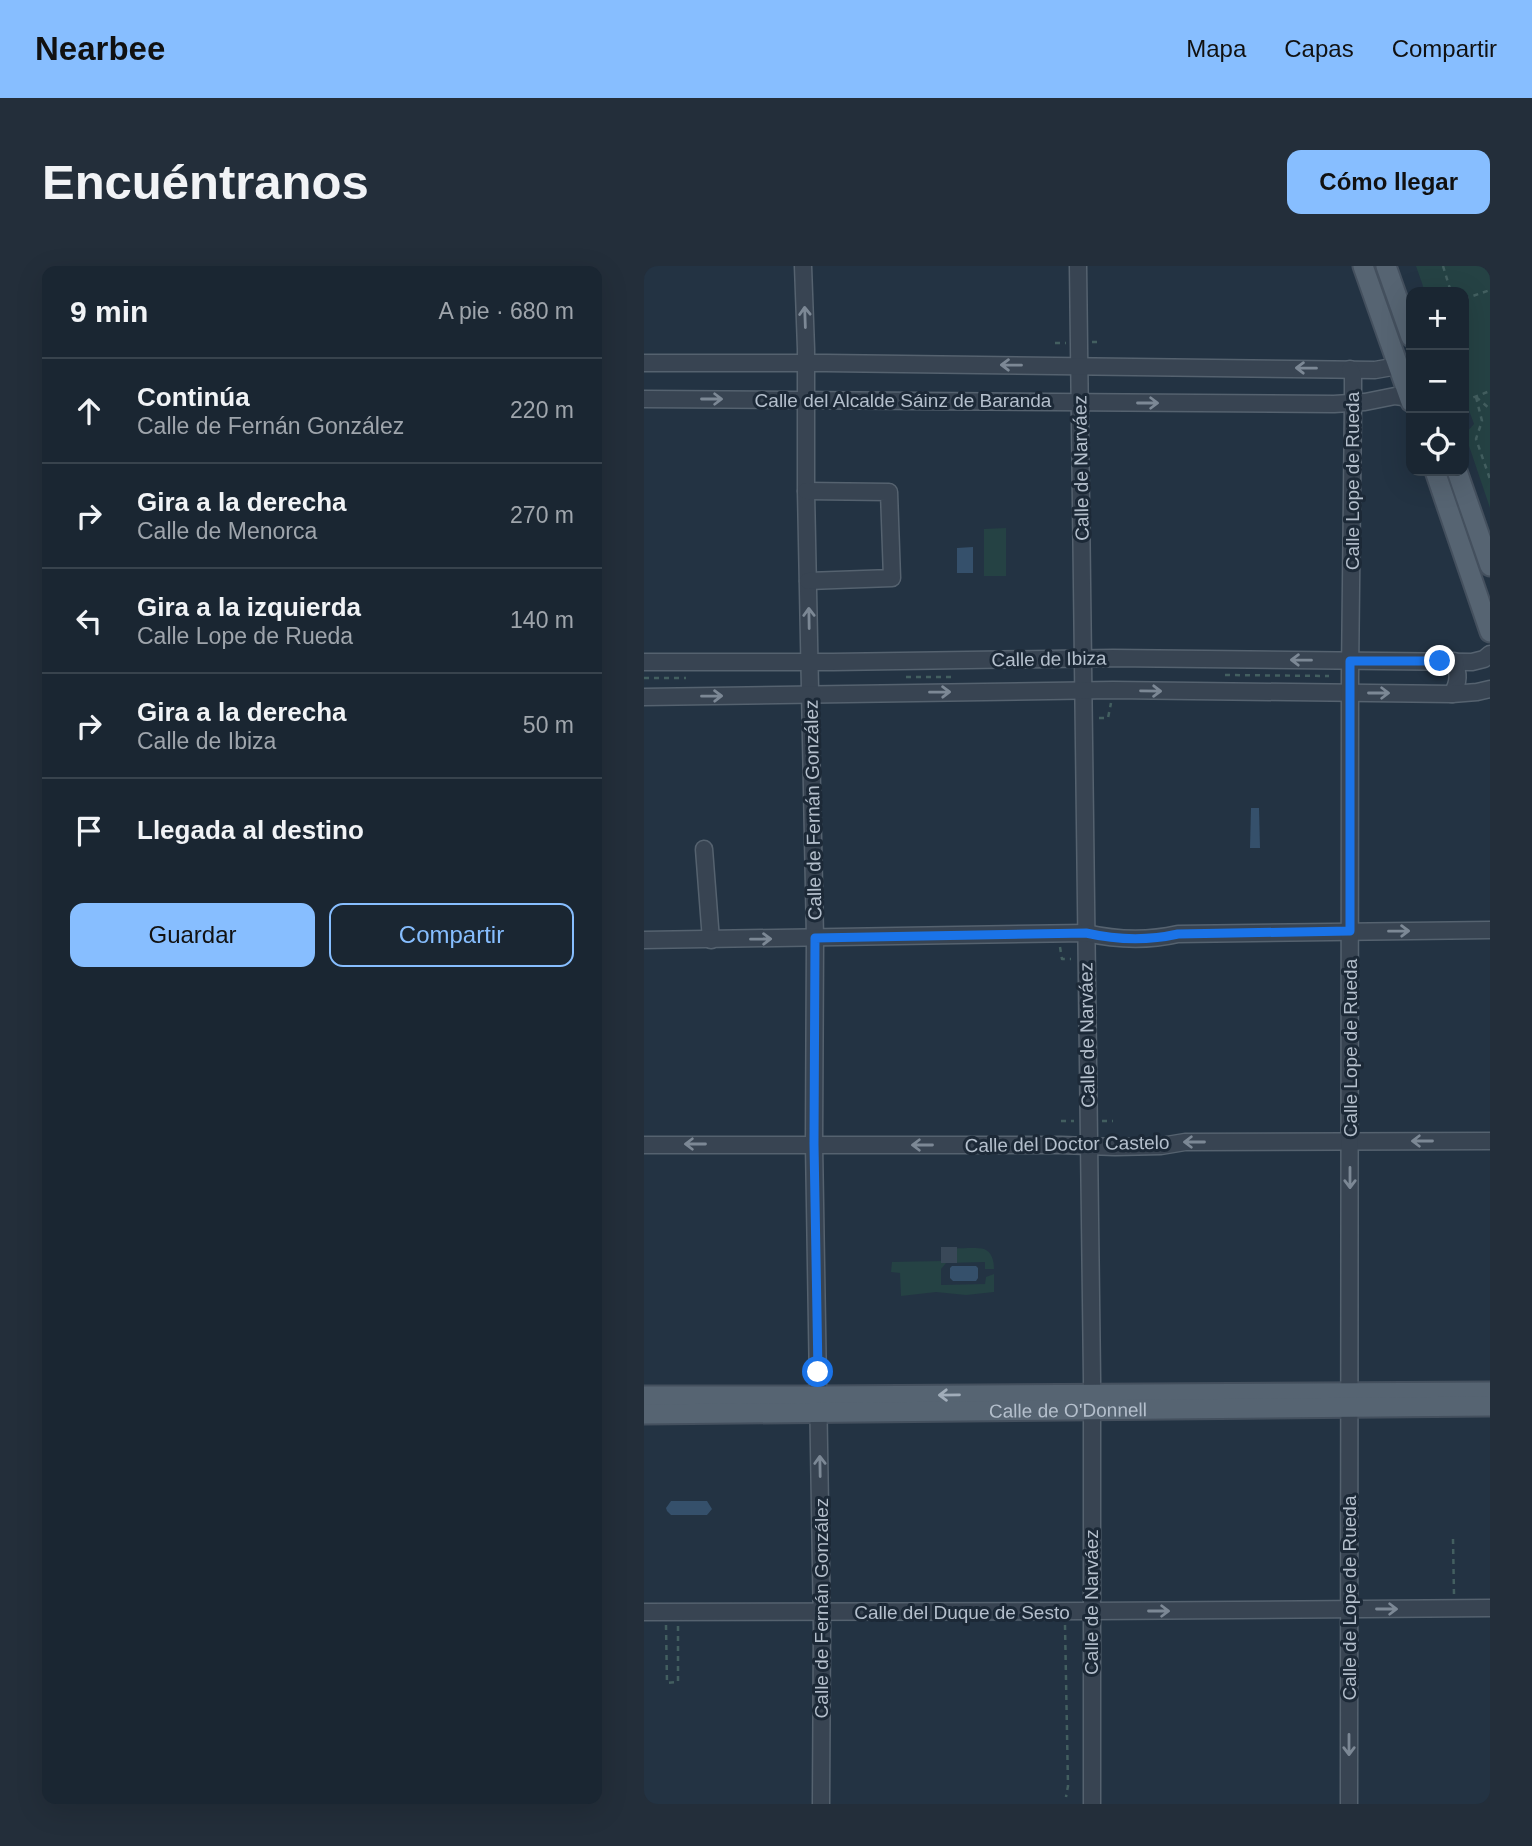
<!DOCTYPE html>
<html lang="es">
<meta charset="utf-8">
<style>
:root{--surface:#1a2632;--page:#232e3a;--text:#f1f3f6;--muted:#9fa5ac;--line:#38434d;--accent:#87beff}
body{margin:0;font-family:Helvetica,sans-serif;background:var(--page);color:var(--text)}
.controls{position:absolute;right:21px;top:21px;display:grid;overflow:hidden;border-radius:14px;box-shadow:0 7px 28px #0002}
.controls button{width:63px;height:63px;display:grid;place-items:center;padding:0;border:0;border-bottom:2px solid var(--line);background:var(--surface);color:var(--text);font:35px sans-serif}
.stop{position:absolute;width:21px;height:21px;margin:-16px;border:5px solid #1a73e8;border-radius:50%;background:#fff}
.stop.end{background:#1a73e8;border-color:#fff;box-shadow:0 2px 7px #0008}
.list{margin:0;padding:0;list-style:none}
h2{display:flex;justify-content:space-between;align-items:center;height:91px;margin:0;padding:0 28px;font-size:30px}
h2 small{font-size:23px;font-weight:400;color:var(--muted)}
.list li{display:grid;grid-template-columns:46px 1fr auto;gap:21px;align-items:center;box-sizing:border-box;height:105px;padding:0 28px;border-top:2px solid var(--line)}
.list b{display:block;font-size:26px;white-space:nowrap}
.list p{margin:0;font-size:23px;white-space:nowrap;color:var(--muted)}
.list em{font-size:23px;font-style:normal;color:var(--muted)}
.actions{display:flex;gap:14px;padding:21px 28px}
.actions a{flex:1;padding:16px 0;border:2px solid var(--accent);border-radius:14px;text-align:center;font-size:24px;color:var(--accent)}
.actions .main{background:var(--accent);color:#111}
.icon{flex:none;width:38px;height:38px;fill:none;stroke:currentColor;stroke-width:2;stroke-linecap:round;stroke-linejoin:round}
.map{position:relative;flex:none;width:846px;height:1538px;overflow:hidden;border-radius:14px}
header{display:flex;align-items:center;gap:42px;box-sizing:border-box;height:98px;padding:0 35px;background:var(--accent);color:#111}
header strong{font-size:33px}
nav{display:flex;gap:38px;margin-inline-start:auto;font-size:24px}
.intro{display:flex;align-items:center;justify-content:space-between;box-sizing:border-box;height:168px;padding:0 42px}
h1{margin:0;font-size:49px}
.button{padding:18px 32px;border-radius:14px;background:var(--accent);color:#111;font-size:24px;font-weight:700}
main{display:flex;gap:42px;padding:0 42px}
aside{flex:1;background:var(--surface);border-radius:14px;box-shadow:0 7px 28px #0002}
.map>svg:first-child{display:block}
</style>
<header>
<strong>Nearbee</strong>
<nav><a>Mapa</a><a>Capas</a><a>Compartir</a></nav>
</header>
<div class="intro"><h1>Encuéntranos</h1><a class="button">Cómo llegar</a></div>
<main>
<aside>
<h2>9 min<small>A pie · 680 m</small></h2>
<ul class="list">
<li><svg class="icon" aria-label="ahead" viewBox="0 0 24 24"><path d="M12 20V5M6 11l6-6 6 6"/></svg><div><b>Continúa</b><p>Calle de Fernán González</p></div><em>220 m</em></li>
<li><svg class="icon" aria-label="right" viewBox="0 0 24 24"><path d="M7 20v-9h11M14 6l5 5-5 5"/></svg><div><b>Gira a la derecha</b><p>Calle de Menorca</p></div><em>270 m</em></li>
<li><svg class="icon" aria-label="left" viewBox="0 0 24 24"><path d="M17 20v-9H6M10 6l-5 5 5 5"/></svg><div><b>Gira a la izquierda</b><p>Calle Lope de Rueda</p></div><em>140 m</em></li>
<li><svg class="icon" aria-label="right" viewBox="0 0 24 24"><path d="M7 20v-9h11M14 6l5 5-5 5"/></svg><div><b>Gira a la derecha</b><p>Calle de Ibiza</p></div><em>50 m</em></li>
<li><svg class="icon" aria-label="arrive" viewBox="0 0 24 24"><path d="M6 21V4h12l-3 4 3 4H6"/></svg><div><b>Llegada al destino</b></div></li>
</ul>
<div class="actions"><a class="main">Guardar</a><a>Compartir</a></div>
</aside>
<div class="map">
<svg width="846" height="1538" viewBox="0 0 846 1538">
<rect width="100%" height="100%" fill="#233343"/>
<!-- green -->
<g fill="#254244">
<path d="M772,0H846V242L823,174L822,167L830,158L820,131V26H781Z"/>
<path d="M362,262V310H340V263Z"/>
<path d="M298,983C308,983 332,981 340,983C348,986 350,995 350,1003H341V996L302,997L297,1003V1019L341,1018L342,1011L350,1008V1026L322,1029L292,1026L257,1030L256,1007L247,1006L248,996L298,995Z"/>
</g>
<!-- water -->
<g fill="#35506b">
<path d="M329,281V307H313V282Z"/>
<path d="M607,542H615L616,582H606Z"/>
<path d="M308,1000H332L334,1002V1012L332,1015H309L306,1012V1002Z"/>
<path d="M27,1235H63L68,1243L63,1249H27L23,1245L22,1242Z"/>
</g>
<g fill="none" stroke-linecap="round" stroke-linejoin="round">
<!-- minor-tunnel -->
<path stroke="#394858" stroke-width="16" stroke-dasharray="16 8" stroke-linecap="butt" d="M297,989H314"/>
<!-- minor casing -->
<g stroke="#55626f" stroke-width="19">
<g id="minor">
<path d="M159,0L162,83V225L171,672L170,878L178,1362L177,1538"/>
<path d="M434,0L448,1113V1538"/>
<path d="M0,97H182L731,104L754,100L767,104"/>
<path d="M0,133L690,138L721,136L751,130L759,131L767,136"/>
<path d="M162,225L245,226L248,312L164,315"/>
<path d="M0,396H189L469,392L828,396L840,393L846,388"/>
<path d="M808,428C815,416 815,408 810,395"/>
<path d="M0,431L469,424L808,428L833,426L846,423"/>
<path d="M60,583L67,674"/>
<path d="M0,674L442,667C473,674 503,675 534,668L846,664"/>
<path d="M0,879H417L471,881L517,880L541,876L846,875"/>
<path d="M0,1346L447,1345L846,1342"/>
<path d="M705,1538L706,410L709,137V110L706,103"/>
</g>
</g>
<!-- major casing -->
<g stroke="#44505e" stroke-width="23">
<g id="major">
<path d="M719,0L767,136"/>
<path d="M742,0L767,71"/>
<path d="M791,205L846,366"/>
<path d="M813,205L846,300"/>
<path d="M0,1130H175L846,1126"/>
<path id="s1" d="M0,1148L846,1140"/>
</g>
</g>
<!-- path -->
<g stroke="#435f60" stroke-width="2.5" stroke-dasharray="5 5" stroke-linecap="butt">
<path d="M799,0L807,26"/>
<path d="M820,33L846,24"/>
<path d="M448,76H456"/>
<path d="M411,77H422"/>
<path d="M832,131L838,155L832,173L846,213"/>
<path d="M832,131L846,143"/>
<path d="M820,135L846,125"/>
<path d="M581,409L685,410"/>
<path d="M262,411H308"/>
<path d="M0,412H42"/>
<path d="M455,452H464L467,437"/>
<path d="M416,681L418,693H427"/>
<path d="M417,855H430"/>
<path d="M458,855H469"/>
<path d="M809,1273L810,1329"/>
<path d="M22,1359L23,1417L34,1416V1360"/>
<path d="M421,1359L424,1520L422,1531"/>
</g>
<!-- minor -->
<use href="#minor" stroke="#384452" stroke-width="16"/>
<!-- major -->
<use href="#major" stroke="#566472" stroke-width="19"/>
</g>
<!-- one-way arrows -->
<defs><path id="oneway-shaft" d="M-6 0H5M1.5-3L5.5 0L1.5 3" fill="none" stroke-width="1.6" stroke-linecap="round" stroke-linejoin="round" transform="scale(1.75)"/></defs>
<g stroke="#7c8895">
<use href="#oneway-shaft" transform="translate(161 51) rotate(-92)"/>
<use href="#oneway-shaft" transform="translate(367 99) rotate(-179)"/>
<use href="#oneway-shaft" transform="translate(662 102) rotate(-179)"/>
<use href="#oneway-shaft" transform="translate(68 133)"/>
<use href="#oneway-shaft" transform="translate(504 137)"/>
<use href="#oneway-shaft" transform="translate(165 352) rotate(-91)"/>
<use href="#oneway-shaft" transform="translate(657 394) rotate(-179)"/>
<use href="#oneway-shaft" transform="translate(507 425) rotate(1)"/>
<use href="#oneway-shaft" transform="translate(296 426) rotate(-1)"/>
<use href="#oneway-shaft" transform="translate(735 427)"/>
<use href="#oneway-shaft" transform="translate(68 430) rotate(-1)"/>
<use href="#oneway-shaft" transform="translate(755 665) rotate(-1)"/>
<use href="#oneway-shaft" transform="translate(117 673) rotate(-1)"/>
<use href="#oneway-shaft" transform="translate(778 875) rotate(180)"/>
<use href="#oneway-shaft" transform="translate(550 876) rotate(180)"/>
<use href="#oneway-shaft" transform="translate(51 878) rotate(180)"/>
<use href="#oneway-shaft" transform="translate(278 879) rotate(180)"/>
<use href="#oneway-shaft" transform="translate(706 912) rotate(90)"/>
<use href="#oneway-shaft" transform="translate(176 1200) rotate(-91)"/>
<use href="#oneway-shaft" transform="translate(743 1343)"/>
<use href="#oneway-shaft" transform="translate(515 1345)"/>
<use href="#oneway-shaft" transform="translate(705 1479) rotate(90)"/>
</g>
<use stroke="#a1adba" href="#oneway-shaft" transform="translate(305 1129) rotate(179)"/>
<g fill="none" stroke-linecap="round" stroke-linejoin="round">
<!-- route -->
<path stroke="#1a73e8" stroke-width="9" d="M174,1106L170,878L171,672L442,667C473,674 503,675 534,668L706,665V395H796"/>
</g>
<g text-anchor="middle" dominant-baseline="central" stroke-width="6" stroke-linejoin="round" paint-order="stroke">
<!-- street labels -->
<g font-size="19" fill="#b4bfcc" stroke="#1c2937">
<text x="259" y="134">Calle del Alcalde Sáinz de Baranda</text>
<text transform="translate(437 202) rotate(-91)">Calle de Narváez</text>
<text transform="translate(708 215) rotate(-90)">Calle Lope de Rueda</text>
<text transform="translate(405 393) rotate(-1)">Calle de Ibiza</text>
<text transform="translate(169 544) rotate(-91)">Calle de Fernán González</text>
<text transform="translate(443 769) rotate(-91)">Calle de Narváez</text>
<text transform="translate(706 782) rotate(-90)">Calle Lope de Rueda</text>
<text transform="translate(423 878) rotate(-1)">Calle del Doctor Castelo</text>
<text stroke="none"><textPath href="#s1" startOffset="424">Calle de O'Donnell</textPath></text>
<text transform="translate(705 1332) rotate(-90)">Calle de Lope de Rueda</text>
<text transform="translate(447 1336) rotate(-90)">Calle de Narváez</text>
<text transform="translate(177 1342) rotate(-90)">Calle de Fernán González</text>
<text x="318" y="1346">Calle del Duque de Sesto</text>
</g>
</g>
</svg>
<div class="controls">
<button>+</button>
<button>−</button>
<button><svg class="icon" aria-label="locate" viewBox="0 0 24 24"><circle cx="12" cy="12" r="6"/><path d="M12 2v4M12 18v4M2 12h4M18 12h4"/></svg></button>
</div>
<div class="stop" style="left:174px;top:1106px"></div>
<div class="stop end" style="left:796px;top:395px"></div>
</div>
</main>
